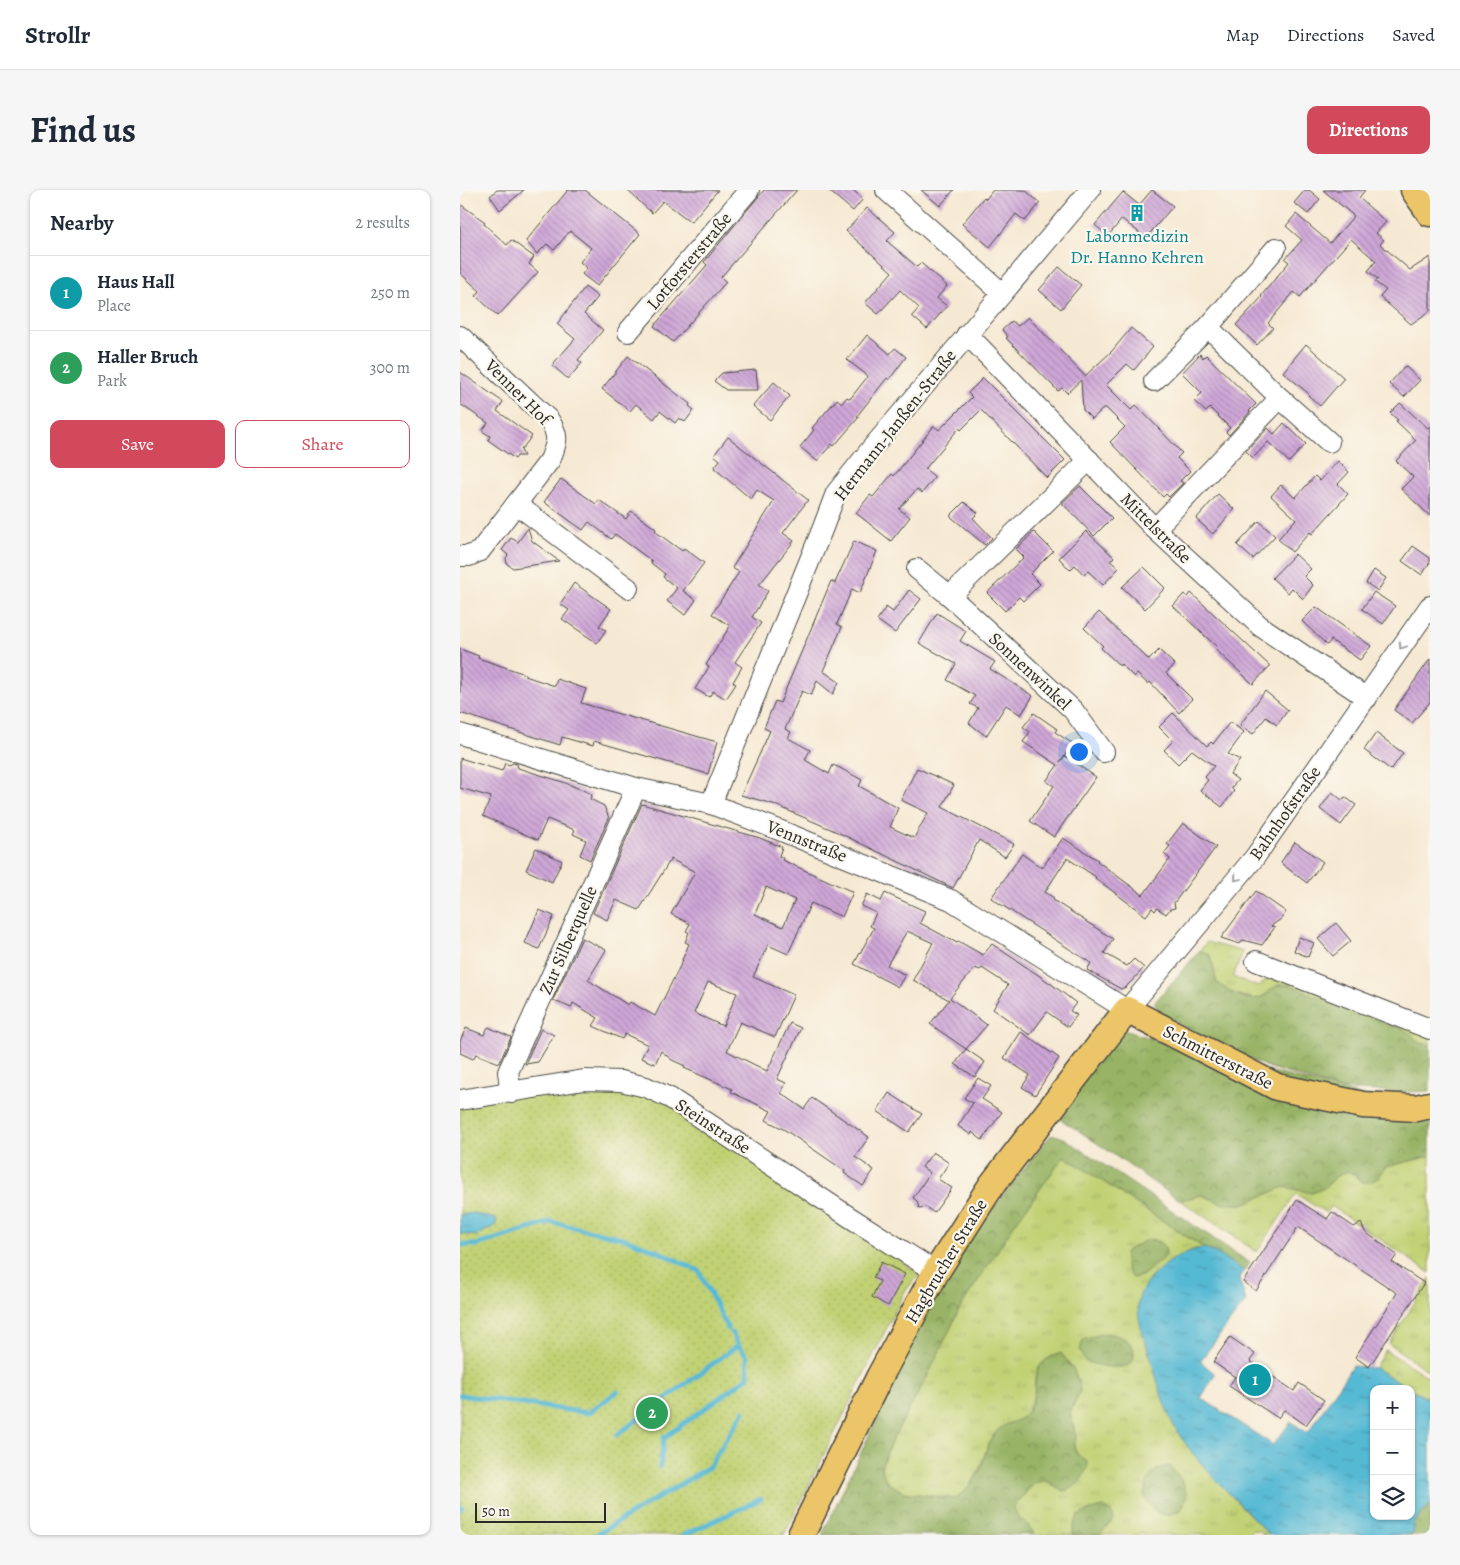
<!DOCTYPE html>
<meta charset="utf-8">
<style>
:root{--surface:#fff;--page:#f6f6f7;--text:#1f2937;--muted:#747a83;--line:#e0e1e3;--accent:#d1495b}
body{margin:0;font-family:Alegreya,serif;background:var(--page);color:var(--text)}
.controls{position:absolute;right:15px;bottom:15px;display:grid;overflow:hidden;border-radius:10px;box-shadow:0 1px 4px #0004}
.controls button{width:45px;height:45px;display:grid;place-items:center;padding:0;border:0;border-bottom:1px solid var(--line);background:var(--surface);color:var(--text);font:25px sans-serif}
.scale{position:absolute;left:15px;bottom:12px;width:131px;box-sizing:border-box;padding-left:5px;border:2px solid #2b2b2b;border-top:0;font-size:14px;line-height:18px;white-space:nowrap;color:#2b2b2b;-webkit-text-stroke:4px #fbf7ec;paint-order:stroke}
.you{position:absolute;left:618px;top:561px;width:18px;height:18px;margin:-12px;border:4px solid #fff;border-radius:50%;background:#1a73e8;box-shadow:0 0 0 8px #1a73e833}
.badge{display:grid;place-items:center;width:32px;height:32px;border-radius:50%;background:var(--accent);color:#fff;font-size:16px;font-weight:700}
.pin{position:absolute;translate:-50% -50%;border:2px solid #fff;box-shadow:0 1px 5px #0006}
.list{margin:0;padding:0;list-style:none}
h2{display:flex;justify-content:space-between;align-items:center;height:65px;margin:0;padding:0 20px;font-size:21px}
h2 small{font-size:16px;font-weight:400;color:var(--muted)}
.list li{display:grid;grid-template-columns:32px 1fr auto;gap:15px;align-items:center;box-sizing:border-box;height:75px;padding:0 20px;border-top:1px solid var(--line)}
.list b{display:block;font-size:19px;white-space:nowrap}
.list p{margin:0;font-size:16px;white-space:nowrap;color:var(--muted)}
.list em{font-size:16px;font-style:normal;color:var(--muted)}
.actions{display:flex;gap:10px;padding:15px 20px}
.actions a{flex:1;padding:11px 0;border:1px solid var(--accent);border-radius:10px;text-align:center;font-size:18px;color:var(--accent)}
.actions .main{background:var(--accent);color:#fff}
.icon{flex:none;width:28px;height:28px;fill:none;stroke:currentColor;stroke-width:2;stroke-linecap:round;stroke-linejoin:round}
.map{position:relative;flex:none;width:970px;height:1345px;overflow:hidden;border-radius:10px}
header{display:flex;align-items:center;gap:30px;box-sizing:border-box;height:70px;padding:0 25px;background:var(--surface);border-bottom:1px solid var(--line)}
header strong{font-size:24px}
nav{display:flex;gap:28px;margin-inline-start:auto;font-size:18px}
.intro{display:flex;align-items:center;justify-content:space-between;box-sizing:border-box;height:120px;padding:0 30px}
h1{margin:0;font-size:35px}
.button{padding:12px 22px;border-radius:10px;background:var(--accent);color:#fff;font-size:18px;font-weight:700}
main{display:flex;gap:30px;padding:0 30px}
aside{flex:1;background:var(--surface);border-radius:10px;box-shadow:0 1px 4px #0004}
.map>svg:first-child{display:block}
</style>
<header>
<strong>Strollr</strong>
<nav><a>Map</a><a>Directions</a><a>Saved</a></nav>
</header>
<div class="intro"><h1>Find us</h1><a class="button">Directions</a></div>
<main>
<aside>
<h2>Nearby<small>2 results</small></h2>
<ul class="list">
<li><span class="badge" style="background:#0f9aa8">1</span><div><b>Haus Hall</b><p>Place</p></div><em>250 m</em></li>
<li><span class="badge" style="background:#2e9e5b">2</span><div><b>Haller Bruch</b><p>Park</p></div><em>300 m</em></li>
</ul>
<div class="actions"><a class="main">Save</a><a>Share</a></div>
</aside>
<div class="map">
<svg width="970" height="1345" viewBox="0 0 970 1345">
<defs>
<pattern id="grass-tufts" width="24" height="20" patternUnits="userSpaceOnUse" patternTransform="scale(1.25)"><rect width="24" height="20" fill="#c1d173"/><path d="M3 7l-1-3M5 7V3M7 7l1-3M15 17l-1-3M17 17v-4M19 17l1-3" fill="none" stroke="#a6b464"/></pattern>
<pattern id="forest-crowns" width="20" height="18" patternUnits="userSpaceOnUse" patternTransform="scale(1.25)"><rect width="20" height="18" fill="#98b365"/><path d="M2 6a3 3 0 1 1 6 0M12 15a3 3 0 1 1 6 0" fill="none" stroke="#7c9253"/></pattern>
<pattern id="park-dots" width="8" height="8" patternUnits="userSpaceOnUse" patternTransform="scale(1.25)"><rect width="8" height="8" fill="#c1d173"/><path d="M2 2h.1M6 6h.1" fill="none" stroke="#a6b464" stroke-width="1.8" stroke-linecap="round"/></pattern>
<pattern id="water-ripples" width="26" height="14" patternUnits="userSpaceOnUse" patternTransform="scale(1.25)"><rect width="26" height="14" fill="#56b9d4"/><path d="M2 4q2-2 4 0t4 0M15 11q2-2 4 0t4 0" fill="none" stroke="#4797ac"/></pattern>
<pattern id="building-back-hatch" width="6" height="6" patternUnits="userSpaceOnUse" patternTransform="scale(1.25)"><rect width="6" height="6" fill="#cfa7d8"/><path d="M-1 5l2 2M0 0l6 6M5-1l2 2" fill="none" stroke="#a888af"/></pattern>
</defs>
<rect width="100%" height="100%" fill="#fbf7ec"/>
<filter id="ink" filterUnits="userSpaceOnUse"><feTurbulence type="fractalNoise" baseFrequency=".02" numOctaves="2"/><feDisplacementMap in="SourceGraphic" scale="10" xChannelSelector="R" yChannelSelector="G"/><feConvolveMatrix kernelMatrix="1 2 1 2 8 2 1 2 1" color-interpolation-filters="sRGB"/></filter>
<filter id="wash" filterUnits="userSpaceOnUse"><feTurbulence type="fractalNoise" baseFrequency=".0096" numOctaves="4" result="noise"/><feDisplacementMap in="SourceGraphic" scale="20" xChannelSelector="R" yChannelSelector="G"/><feGaussianBlur stdDeviation="1.12" result="paint"/><feColorMatrix in="noise" values="0 0 0 0 0 0 0 0 0 0 0 0 0 0 0 0 0 1.4 0 .05"/><feComposite in="paint" operator="in"/></filter>
<g filter="url(#wash)">
<rect width="100%" height="100%" fill="#f6e9d3"/>
<!-- grass -->
<g fill="url(#grass-tufts)" stroke="#767e4f">
<path d="M747,752L783,762L773,787L799,797L805,790L820,787L970,843V855L960,853L937,836L919,831L890,818L819,794C813,799 806,805 799,808C790,811 764,801 758,794C754,789 753,780 753,774L740,760Z"/>
<path d="M604,966L744,1058L734,1059L720,1066L690,1088L683,1099L682,1140L689,1164L763,1297L809,1345H802V1342L793,1340L787,1345H573V1342L559,1330L553,1317C562,1309 572,1288 587,1291C590,1292 594,1296 597,1298L626,1271L617,1264L614,1257L616,1247L610,1222L615,1213L575,1186L574,1205L567,1222L558,1231L550,1234L528,1255L518,1283L508,1297L495,1310L443,1302L426,1291L421,1277L431,1252L467,1187L500,1118L554,1035Z"/>
<path d="M970,966V1083L871,1016L866,1023L836,1004L797,1062L720,1010L742,1005L764,1014H783L824,997L852,1003L864,998L877,986L888,981L894,984L901,992L919,988L925,977Z"/>
<path d="M970,1088V1182L929,1154Z"/>
<path d="M925,1160L970,1188V1210L915,1178Z"/>
</g>
<!-- forest -->
<g fill="url(#forest-crowns)" stroke="#626f48">
<path d="M740,760L750,765L757,793C768,800 785,812 798,808C813,804 809,793 830,795L919,831L937,836L947,841L960,853L970,855V901L935,902L879,899L811,878L767,861L701,823L694,813Z"/>
<path d="M659,839L691,848L712,856L970,923V966L925,977C918,989 915,993 901,992L894,984L888,981L877,986L864,998L852,1003L824,997L783,1014H764L742,1005L720,1010C679,984 640,953 598,928Z"/>
<path d="M595,945L604,948L790,1073L784,1081L756,1063L744,1058L604,966L554,1035L500,1118L467,1187L431,1252L421,1277L426,1291L443,1302L495,1309C504,1302 513,1294 518,1284C525,1271 527,1248 539,1239C549,1231 558,1234 568,1221C584,1197 562,1175 601,1163L613,1178L618,1190L620,1201L610,1223L616,1248L614,1257L617,1264L626,1271L628,1275C623,1288 618,1298 604,1301C598,1298 592,1292 586,1291C572,1289 562,1309 554,1318L559,1330L565,1331L573,1342V1345H362L459,1139L490,1081L516,1039L590,946Z"/>
<path d="M688,1049C698,1050 707,1054 706,1066L682,1086L672,1088C666,1079 663,1072 666,1061Z"/>
<path d="M643,1143C655,1145 674,1147 674,1164C674,1169 673,1171 670,1175C656,1180 638,1176 625,1171L620,1160L623,1150Z"/>
<path d="M710,1276C723,1292 733,1301 720,1321C699,1329 694,1323 684,1305C688,1289 691,1278 710,1276Z"/>
<path d="M970,1314V1345H945L952,1343L954,1332Z"/>
<path d="M644,1317L651,1322L654,1329L640,1345H613V1337L618,1326L630,1320Z"/>
</g>
<!-- park -->
<path fill="url(#park-dots)" stroke="#767e4f" d="M128,893L188,899L460,1084L445,1101L324,1345H0V915Z"/>
<!-- water -->
<g fill="url(#water-ripples)" stroke="#407280">
<path d="M13,1023L36,1029L37,1031L35,1036L16,1046L0,1044V1025Z"/>
<path d="M744,1058L756,1063L784,1081L779,1089L786,1111L740,1171L755,1184L741,1208L813,1255L831,1232L848,1243L892,1176L915,1178L951,1199H914V1270L910,1276V1282L914,1289V1326H951V1199L970,1210V1314L954,1332L952,1343L945,1345H809C780,1312 745,1283 720,1246C704,1222 698,1192 690,1165C685,1149 678,1133 678,1117C678,1088 719,1061 744,1058Z"/>
</g>
<g fill="none" stroke-linecap="round" stroke-linejoin="round">
<!-- stream -->
<g stroke="#56b9d4" stroke-width="5">
<path d="M0,1055H17L91,1032L163,1048L195,1060L239,1081L268,1139"/>
<path d="M0,1205L128,1223L157,1202"/>
<path d="M157,1245L278,1155L272,1143"/>
<path d="M200,1277L204,1248L288,1187L287,1166L278,1155"/>
<path d="M0,1316L2,1318"/>
<path d="M136,1345L249,1277L284,1221"/>
<path d="M224,1345L301,1309"/>
</g>
</g>
<g id="blocks">
<!-- building -->
<g fill="url(#building-back-hatch)" fill-rule="evenodd">
<path d="M37,0H64L40,20L30,6Z"/>
<path d="M108,0H125L180,44L137,96L122,84L127,78L120,72L131,58L110,41L94,60L87,54L77,64L66,51Z"/>
<path d="M167,0H258L231,32L203,11L192,23Z"/>
<path d="M304,0H337L261,87L266,92L213,152L194,136L247,75L244,72Z"/>
<path d="M368,0H393L403,9L393,21Z"/>
<path d="M461,0H494L480,16Z"/>
<path d="M533,0H565L580,13L565,31L556,24L530,57L502,34L524,7L526,9Z"/>
<path d="M692,0L713,16L686,48L662,29L648,46L635,35L663,2L679,15Z"/>
<path d="M845,0H849L860,9L848,24L834,13Z"/>
<path d="M863,0H905L899,8L926,32L916,43L924,50L920,54L950,80L970,67V121L951,134L920,107L926,100L915,92L918,89L908,81L916,71L891,49L840,107L834,102L808,133L813,138L797,155L776,135L802,107L801,106L829,72L825,69L842,50L826,36L836,24L870,53L894,26Z"/>
<path d="M0,14L25,32L24,34L47,55L51,50L74,67L69,74L78,82L38,126L16,106L20,101L0,83Z"/>
<path d="M407,18L435,42L427,51L457,77L461,73L487,96L477,108L487,116L467,139L452,126L459,118L440,100L418,124L405,113L432,82L386,41Z"/>
<path d="M599,77L621,95L601,119L579,100Z"/>
<path d="M125,97L138,107L124,124L143,140L118,170L122,173L108,189L92,175L115,149L97,134Z"/>
<path d="M568,127L625,186L652,161L671,138L693,157L674,180L667,174L646,195L671,220L676,215L722,263L717,268L730,281L720,291L723,293L709,307L706,304L703,307L650,252L665,237L645,217L632,229L623,220L621,190L607,203L602,198L598,201L546,148L548,147L542,140L552,131L558,136Z"/>
<path d="M407,145L430,164L435,158L446,167L429,190L427,188L397,226L399,227L374,256L372,254L357,271L340,257L354,240L352,238L377,209L382,213L387,207L390,209L408,186L387,170Z"/>
<path d="M846,154L884,188L860,216L848,205L849,204L823,182Z"/>
<path d="M740,164L743,168L746,165L796,214L789,221L790,222L769,245L766,242L770,238L750,218L746,222L734,211L742,203L722,183Z"/>
<path d="M168,166L230,214L229,216L234,220L225,232L219,228L215,233L200,221L194,229L176,214L170,221L142,199Z"/>
<path d="M945,176L960,190L944,207L929,194Z"/>
<path d="M296,180L298,200H266L254,191L262,183Z"/>
<path d="M0,182L43,212L37,221L72,246L61,260L64,266H57L55,269L28,250L30,246L22,241L28,233L0,214Z"/>
<path d="M523,188L605,270L587,288L521,220L501,240L499,238L465,279L475,287L462,303L457,299L439,319L450,327L431,351L396,323L410,305L413,307L432,284L434,286L474,236L479,240L512,207L508,203Z"/>
<path d="M314,192L330,206L310,230L293,216Z"/>
<path d="M940,213L968,238L970,236V326L941,299L953,287L936,271L956,250L936,231L938,230L930,223Z"/>
<path d="M824,233L846,254L829,272L808,252L793,268L786,261L808,238L814,244Z"/>
<path d="M268,247L348,310L323,343L334,351L299,395L308,401L292,427L301,433L275,472L282,477L273,492L276,494L266,509L253,501L249,507L235,499L249,477L246,475L270,436L252,424L279,382L272,378L314,311L297,300L291,309L254,278L260,270L254,265Z"/>
<path d="M878,271L889,282L878,294L888,304L852,344L850,342L832,362L818,349L836,329L811,306L821,295L835,308L855,286L860,291Z"/>
<path d="M101,289L136,314L139,310L166,329L171,321L195,338L196,342L222,361L224,358L244,373L223,401L236,410L225,425L207,411L217,398L203,387L205,384L191,373L192,371L155,344L151,349L129,332L123,340L84,312Z"/>
<path d="M620,296L652,328L634,346L602,313Z"/>
<path d="M758,304L774,319L753,344L736,329Z"/>
<path d="M504,312L518,323L513,328L532,348L525,355L490,326Z"/>
<path d="M799,331L815,346L793,369L777,355Z"/>
<path d="M68,338L72,351L99,371L53,378L47,374L46,368L48,365L42,360L51,348L58,352Z"/>
<path d="M626,341L654,367L650,371L659,378L643,395L628,381L624,385L615,375L610,380L599,368Z"/>
<path d="M574,342L593,361L570,384L580,394L563,411L559,407L545,421L527,403L564,367L556,359Z"/>
<path d="M394,351L417,361L400,403L392,399L377,434L382,437L363,481L379,492L373,504L357,491L351,505L342,501L325,539L331,542L328,548L350,560L345,570L369,584L373,575L380,578L402,590L399,596L438,618L430,637L454,648L468,623L441,610L457,578L494,595L482,617L554,654L545,667L519,650L493,698L375,641L313,614L281,605L310,541L304,538L315,511L320,513L371,391L375,393Z"/>
<path d="M953,356L970,368V372L962,385L942,371Z"/>
<path d="M835,364L851,379L844,386L853,395L843,409L832,398L828,403L812,388Z"/>
<path d="M684,377L705,398L685,419L662,397Z"/>
<path d="M914,380L926,388L918,401L906,393Z"/>
<path d="M114,393L151,419L139,436L146,440L137,453L102,429L109,420L100,414Z"/>
<path d="M449,400L461,409L435,443L417,430L426,417L433,422Z"/>
<path d="M914,402L935,416L923,434L902,419Z"/>
<path d="M731,403L810,476L793,494L756,460L758,458L713,416L724,404L728,407Z"/>
<path d="M856,417L911,456L900,470L871,450L867,455L842,431Z"/>
<path d="M639,422L689,470L699,460L715,475L706,483L732,509L719,523L690,492L688,494L677,484L674,487L661,474L660,476L641,458L643,456L624,438Z"/>
<path d="M477,423L506,441L500,451L535,472L530,479L573,506L561,525L546,515L526,546L509,533L518,518L510,514L515,506L487,490L496,474L459,453Z"/>
<path d="M0,459L19,466L18,468L65,484V486L95,496L97,489L126,499L121,513L257,552L248,584L134,551L133,556L102,547L100,555L0,523Z"/>
<path d="M970,469V512L952,533L934,520Z"/>
<path d="M805,501L828,520L817,535L806,527L793,544L780,535Z"/>
<path d="M574,523L597,539L595,542L613,554L600,572L605,566L636,587L594,647L570,631L594,596L586,591L598,575L563,552L570,542L563,537Z"/>
<path d="M713,523L747,556L751,552L753,554L770,532L784,542L768,564L780,570L770,584L778,590L771,598L774,601L762,617L740,600L748,590L745,587L754,576L732,560L718,574L704,560L713,551L699,537Z"/>
<path d="M916,543L943,563L931,580L904,560Z"/>
<path d="M0,568L42,581L45,573L49,575L53,573L57,574L58,578L103,592L132,604L130,609L144,616L149,628L130,670L120,665L126,650L113,644L115,640L87,629L78,650L23,626L31,607L0,598Z"/>
<path d="M872,602L882,610L885,607L896,615L881,635L860,619Z"/>
<path d="M182,614L300,648L322,657L319,666L323,668L322,670L393,702L382,727L351,713L328,764L308,755L293,787L334,805L315,847L280,832L267,861L307,881L330,833L341,838L317,889L326,893L321,903L344,919L352,908L409,947L395,967L414,980L403,996L384,983L385,981L325,940L306,930L311,921L271,902L272,899L224,878L225,876L212,870L201,861L195,874L181,868L188,855L165,844L162,849L133,836L138,828L113,813L111,818L93,810L122,748L146,760L128,790L168,815L170,812L195,826L223,770H222L229,754L225,752L229,743L226,741L230,734L211,724L235,682L211,669L179,720L156,710L147,730L133,723ZM306,697L335,710L323,737L295,724ZM248,792L277,803L263,836L234,823Z"/>
<path d="M723,633L756,657L714,713L715,718L710,719L706,724L697,718L695,721L692,718L686,726L635,688L636,687L607,668L585,702L594,708L593,710L653,749L644,763L667,776L674,769L684,778L666,797L661,799L627,780L631,773L531,708L562,664L582,678L603,648L638,670L637,671L683,705L710,669L704,664L710,656L707,654Z"/>
<path d="M835,652L863,672L847,693L822,674L821,672Z"/>
<path d="M76,658L102,671L92,692L66,680Z"/>
<path d="M796,701L826,722L821,729L811,736L815,737L802,755L783,750L780,754L761,748Z"/>
<path d="M425,703L465,721L460,733L497,753L498,751L523,765L532,754L590,793L616,813L610,821L617,825L608,837L587,822L570,845L533,819L548,795L522,778L520,780L515,778L490,808L527,835L506,859L470,834L489,810L453,790L473,753L447,741L427,775L445,785L438,797L394,774L414,738L410,736L416,723L401,716L407,704L421,711Z"/>
<path d="M79,720L94,726L79,759L65,753Z"/>
<path d="M876,733L891,751L873,766L858,749Z"/>
<path d="M839,747L854,753L848,767L834,761Z"/>
<path d="M28,837L51,847L39,873L16,864L13,869L0,863V851L6,838L24,845Z"/>
<path d="M81,839L94,845L78,872L65,874Z"/>
<path d="M561,842L599,868L575,905L562,897L570,885L544,868Z"/>
<path d="M506,859L525,872L515,887L495,874Z"/>
<path d="M518,888L531,896L522,909L542,922L522,950L512,942L511,945L498,936L513,913L504,908Z"/>
<path d="M429,903L462,924L449,942L417,921Z"/>
<path d="M473,962L489,973L478,989L492,998L474,1023L466,1017L459,1018L457,1011L453,1008L470,983L462,977Z"/>
<path d="M837,1010L867,1029L872,1022L894,1037L901,1033L905,1042L937,1065L932,1072L964,1093L909,1177L895,1167L937,1103L838,1037L796,1101L783,1092Z"/>
<path d="M421,1072L445,1084L428,1116L412,1107L420,1091L413,1088Z"/>
<path d="M770,1147L795,1164L790,1171L834,1201L839,1193L864,1210L846,1235L824,1220L818,1228L769,1196L775,1187L753,1172Z"/>
</g>
</g>
</g>
<g filter="url(#ink)">
<use href="#blocks" fill-opacity="0" stroke="#494844" stroke-width="1"/>
<g fill="none" stroke-linecap="round" stroke-linejoin="round">
<!-- minor casing -->
<g stroke="#494844" stroke-width="22">
<g id="minor">
<path d="M426,0L542,103"/>
<path d="M748,137L820,208L869,252"/>
<path d="M168,142L289,0"/>
<path d="M507,144L695,339L800,436L907,508"/>
<path d="M0,146L89,230C100,247 97,252 90,270L20,361L9,366H0"/>
<path d="M694,191L748,137L816,58"/>
<path d="M56,314L168,398"/>
<path d="M695,339L820,208"/>
<path d="M457,379L490,406L613,520L644,562"/>
<path d="M490,406L629,270"/>
<path d="M0,544L176,598L251,614L319,640L491,710L667,820L795,667L970,416"/>
<path d="M251,614L362,340L376,303L411,259L630,0"/>
<path d="M796,771L970,839"/>
<path d="M51,903L48,882L176,598"/>
<path d="M0,910L124,890L161,891L186,897L210,908L391,1028L476,1082"/>
</g>
</g>
<!-- major casing -->
<g stroke="#494844" stroke-width="29">
<g id="major">
<path d="M954,0L970,23"/>
<path d="M341,1345L420,1186L476,1082L531,996L667,820L817,897L903,915L956,918L970,915"/>
</g>
</g>
<!-- minor -->
<use href="#minor" stroke="#fff" stroke-width="20"/>
<!-- major -->
<use href="#major" stroke="#edc569" stroke-width="26"/>
</g>
<!-- one-way arrows -->
<defs><path id="oneway-chevron" d="M-2-3.5L2.5 0L-2 3.5" fill="none" stroke-width="1.6" stroke-linecap="round" stroke-linejoin="round" transform="scale(1.25)"/></defs>
<g stroke="#a0a0a0">
<use href="#oneway-chevron" transform="translate(942 456) rotate(124)"/>
<use href="#oneway-chevron" transform="translate(777 688) rotate(130)"/>
</g>
</g>
<!-- icons -->
<defs>
<g id="building-bare" transform="scale(1.35)"><path d="M-4-6H4V6H1V3H-1V6H-4ZM-2.5-4.3h1.7v1.8h-1.7ZM.8-4.3h1.7v1.8H.8ZM-2.5-1h1.7V.8h-1.7ZM.8-1h1.7V.8H.8Z" fill="#0f9aa8" stroke="#fbf7ec" stroke-width="2.5" paint-order="stroke"/></g>
</defs>
<g fill-rule="evenodd">
<use href="#building-bare" x="677" y="23"/>
</g>
<g text-anchor="middle" dominant-baseline="central" stroke-width="4.5" stroke-linejoin="round" paint-order="stroke">
<!-- culture labels -->
<g font-size="18" fill="#0d838f" stroke="#fbf7ec">
<text x="677" y="46">Labormedizin<tspan x="677" dy="21">Dr. Hanno Kehren</tspan></text>
</g>
<!-- street labels -->
<g font-size="18" fill="#2b2b2b" stroke="#fbf7ec">
<text transform="translate(229 71) rotate(-50)">Lotforsterstraße</text>
<text transform="translate(58 202) rotate(45)">Venner Hof</text>
<text transform="translate(435 235) rotate(-52)">Hermann-Janßen-Straße</text>
<text transform="translate(696 338) rotate(45)">Mittelstraße</text>
<text transform="translate(570 481) rotate(43)">Sonnenwinkel</text>
<text transform="translate(825 623) rotate(-55)">Bahnhofstraße</text>
<text transform="translate(347 651) rotate(22)">Vennstraße</text>
<text transform="translate(108 750) rotate(-66)">Zur Silberquelle</text>
<text transform="translate(758 867) rotate(27)">Schmitterstraße</text>
<text transform="translate(253 936) rotate(33)">Steinstraße</text>
<text transform="translate(486 1071) rotate(-59)">Hagbrucher Straße</text>
</g>
</g>
</svg>
<div class="controls">
<button>+</button>
<button>−</button>
<button><svg class="icon" aria-label="layers" viewBox="0 0 24 24"><path d="M12 4l9 5-9 5-9-5zM3 14l9 5 9-5"/></svg></button>
</div>
<div class="scale">50 m</div>
<div class="you"></div>
<div class="pin badge" style="left:795px;top:1190px;background:#0f9aa8">1</div>
<div class="pin badge" style="left:192px;top:1223px;background:#2e9e5b">2</div>
</div>
</main>
